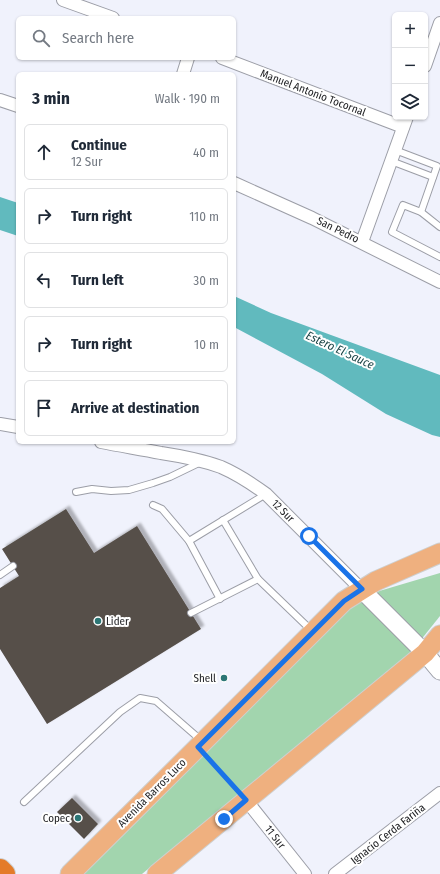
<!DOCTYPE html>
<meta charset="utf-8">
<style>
:root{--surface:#fff;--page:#f6f6f7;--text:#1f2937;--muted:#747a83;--line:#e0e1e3}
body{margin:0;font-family:"Fira Sans Condensed",sans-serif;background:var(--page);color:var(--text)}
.controls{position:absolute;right:12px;top:12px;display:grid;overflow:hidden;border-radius:6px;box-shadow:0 1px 3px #0004}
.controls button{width:36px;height:36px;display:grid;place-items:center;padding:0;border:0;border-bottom:1px solid var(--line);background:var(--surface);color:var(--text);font:20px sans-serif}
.stop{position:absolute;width:12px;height:12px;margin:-9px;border:3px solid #1a73e8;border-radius:50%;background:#fff}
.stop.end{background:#1a73e8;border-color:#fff;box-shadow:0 1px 4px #0008}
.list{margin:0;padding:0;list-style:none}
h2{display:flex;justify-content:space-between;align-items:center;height:52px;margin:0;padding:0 16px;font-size:17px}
h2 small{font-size:13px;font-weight:400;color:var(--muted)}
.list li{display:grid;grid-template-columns:26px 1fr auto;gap:12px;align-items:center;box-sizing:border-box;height:56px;margin:0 8px 8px;padding:0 8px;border:1px solid var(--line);border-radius:6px}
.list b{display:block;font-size:15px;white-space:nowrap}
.list p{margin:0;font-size:13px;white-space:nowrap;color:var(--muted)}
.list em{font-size:13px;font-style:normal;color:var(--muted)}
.icon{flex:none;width:22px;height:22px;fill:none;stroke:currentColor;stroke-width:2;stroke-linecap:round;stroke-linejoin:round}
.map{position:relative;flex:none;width:440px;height:874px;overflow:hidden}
.search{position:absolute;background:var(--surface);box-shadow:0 1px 3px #0004;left:16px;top:16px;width:220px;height:44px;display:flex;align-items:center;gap:10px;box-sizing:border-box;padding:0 14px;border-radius:6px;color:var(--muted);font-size:15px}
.panel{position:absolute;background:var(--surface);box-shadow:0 1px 3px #0004;left:16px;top:72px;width:220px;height:372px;border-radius:6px}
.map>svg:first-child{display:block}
</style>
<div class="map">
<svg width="440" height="874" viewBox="0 0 440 874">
<defs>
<filter id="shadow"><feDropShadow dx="3.5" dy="-3.5" stdDeviation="1" flood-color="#0004"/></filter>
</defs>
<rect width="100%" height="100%" fill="#f0f2fc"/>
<!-- green -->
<path fill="#a2d5ae" d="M440,573V616L412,651L142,874H84L344,613L376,592Z"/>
<!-- water -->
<g fill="#61babe">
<path d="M0,197L18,203V236L0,230Z"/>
<path d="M234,296L271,313L440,375V437L432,435L386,414L322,374L234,327Z"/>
</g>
<!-- building -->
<g fill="#57504a" filter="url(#shadow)">
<path d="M66,509L94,553L137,526L201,629L47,724L0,649V588L19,576L2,549Z"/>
<path d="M72,798L98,824L84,839L57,812Z"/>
</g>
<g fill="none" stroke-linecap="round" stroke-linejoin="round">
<!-- lane casing -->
<g stroke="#9c9ea7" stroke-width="8">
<g id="lane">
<path d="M395,150L437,166L421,212"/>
<path d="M391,161L433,177"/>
<path d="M440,227L421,212L403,205L392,232L440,257"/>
<path d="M76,492L92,489L111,491L129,490L153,483L170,477L201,462"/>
<path d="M153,505L162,509L189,541L220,599"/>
<path d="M223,520L258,579"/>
<path d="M189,541L266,494"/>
<path d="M0,575L13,566"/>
<path d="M191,613L258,579L311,630"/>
<path d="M24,802L120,712L140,698L156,701L202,741"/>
</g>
</g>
<!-- street casing -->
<g stroke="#9c9ea7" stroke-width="14">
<g id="street">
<path d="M63,0L113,18"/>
<path d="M222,58L403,127"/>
<path d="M425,66L440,23"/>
<path d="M183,74L188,58"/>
<path d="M0,100L18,106"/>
<path d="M234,183L312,218L440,282"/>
<path d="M362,242L407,117"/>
<path d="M0,424L18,427"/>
<path d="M101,442C121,446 141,449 161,453C181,456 202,460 221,467C237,474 251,483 266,494L361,589"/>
<path d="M246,800L305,874"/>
<path d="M335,874L440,793"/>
</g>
</g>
<!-- secondary casing -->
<g stroke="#9c9ea7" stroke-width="19">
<path id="secondary" d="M361,589L425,653L440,671"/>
</g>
<!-- primary casing -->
<g stroke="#cecfcf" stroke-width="21">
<g id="primary">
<path d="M70,874L198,747L344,601L376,581L440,553"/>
<path d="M157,874L425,653L440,635"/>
</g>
</g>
<!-- highway casing -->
<g stroke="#cecfcf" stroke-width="24">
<path id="highway" d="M0,870L4,874"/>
</g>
<!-- path -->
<path stroke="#a5a6ae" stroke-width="2.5" stroke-dasharray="3 3" stroke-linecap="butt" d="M208,758L236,790"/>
<!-- lane -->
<use href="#lane" stroke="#fff" stroke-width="6"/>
<!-- street -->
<use href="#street" stroke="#fff" stroke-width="12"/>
<!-- secondary -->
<use href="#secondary" stroke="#fff" stroke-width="17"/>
<!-- primary -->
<use href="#primary" stroke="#efb07f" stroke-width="19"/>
<!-- highway -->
<use href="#highway" stroke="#e47b29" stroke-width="22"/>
</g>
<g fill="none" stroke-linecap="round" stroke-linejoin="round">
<!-- route -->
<path stroke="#1a73e8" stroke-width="5" d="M224,819L246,800L198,747L344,601L362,589L309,536"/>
</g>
<!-- markers -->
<g fill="#2c7675" stroke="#fff" stroke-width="1.5">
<circle cx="98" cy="621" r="4"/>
<circle cx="224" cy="678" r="4"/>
<circle cx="78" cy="818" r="4"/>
</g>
<g text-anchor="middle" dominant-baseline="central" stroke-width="4" stroke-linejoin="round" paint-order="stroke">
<!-- street labels -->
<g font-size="11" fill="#222326" stroke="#fff">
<text transform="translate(313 93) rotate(21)">Manuel Antonio Tocornal</text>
<text transform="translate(338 230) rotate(26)">San Pedro</text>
<text transform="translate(283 511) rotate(45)">12 Sur</text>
<text transform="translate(152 793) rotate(-45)">Avenida Barros Luco</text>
<text transform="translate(388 834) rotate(-38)">Ignacio Cerda Fariña</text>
<text transform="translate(275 837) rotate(52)">11 Sur</text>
</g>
<!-- poi labels -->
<g font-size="11" fill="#222326" stroke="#fff" text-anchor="end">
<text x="106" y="621" text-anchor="start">Lider</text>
<text x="216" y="678">Shell</text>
<text x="70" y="818">Copec</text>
</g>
<!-- water labels -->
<g font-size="12" font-style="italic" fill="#1e4749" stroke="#fff">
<text transform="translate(340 350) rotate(25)">Estero El Sauce</text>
</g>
</g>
</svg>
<div class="controls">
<button>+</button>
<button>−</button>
<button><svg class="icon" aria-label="layers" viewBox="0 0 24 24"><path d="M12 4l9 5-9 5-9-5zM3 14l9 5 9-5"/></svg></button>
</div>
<div class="stop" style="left:309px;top:536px"></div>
<div class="stop end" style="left:224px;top:819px"></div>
<div class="search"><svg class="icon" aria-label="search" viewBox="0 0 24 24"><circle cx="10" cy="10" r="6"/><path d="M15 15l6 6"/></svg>Search here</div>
<section class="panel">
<h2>3 min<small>Walk · 190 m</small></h2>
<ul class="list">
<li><svg class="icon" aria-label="ahead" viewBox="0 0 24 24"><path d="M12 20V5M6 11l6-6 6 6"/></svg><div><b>Continue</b><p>12 Sur</p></div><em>40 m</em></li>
<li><svg class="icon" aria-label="right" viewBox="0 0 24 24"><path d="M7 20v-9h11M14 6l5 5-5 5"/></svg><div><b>Turn right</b></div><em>110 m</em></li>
<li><svg class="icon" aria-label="left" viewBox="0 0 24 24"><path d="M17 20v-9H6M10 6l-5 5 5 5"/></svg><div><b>Turn left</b></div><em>30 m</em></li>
<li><svg class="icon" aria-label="right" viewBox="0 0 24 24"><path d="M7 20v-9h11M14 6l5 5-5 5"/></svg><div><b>Turn right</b></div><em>10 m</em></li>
<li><svg class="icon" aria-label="arrive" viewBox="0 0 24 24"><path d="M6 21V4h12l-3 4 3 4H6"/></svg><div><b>Arrive at destination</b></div></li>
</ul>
</section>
</div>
